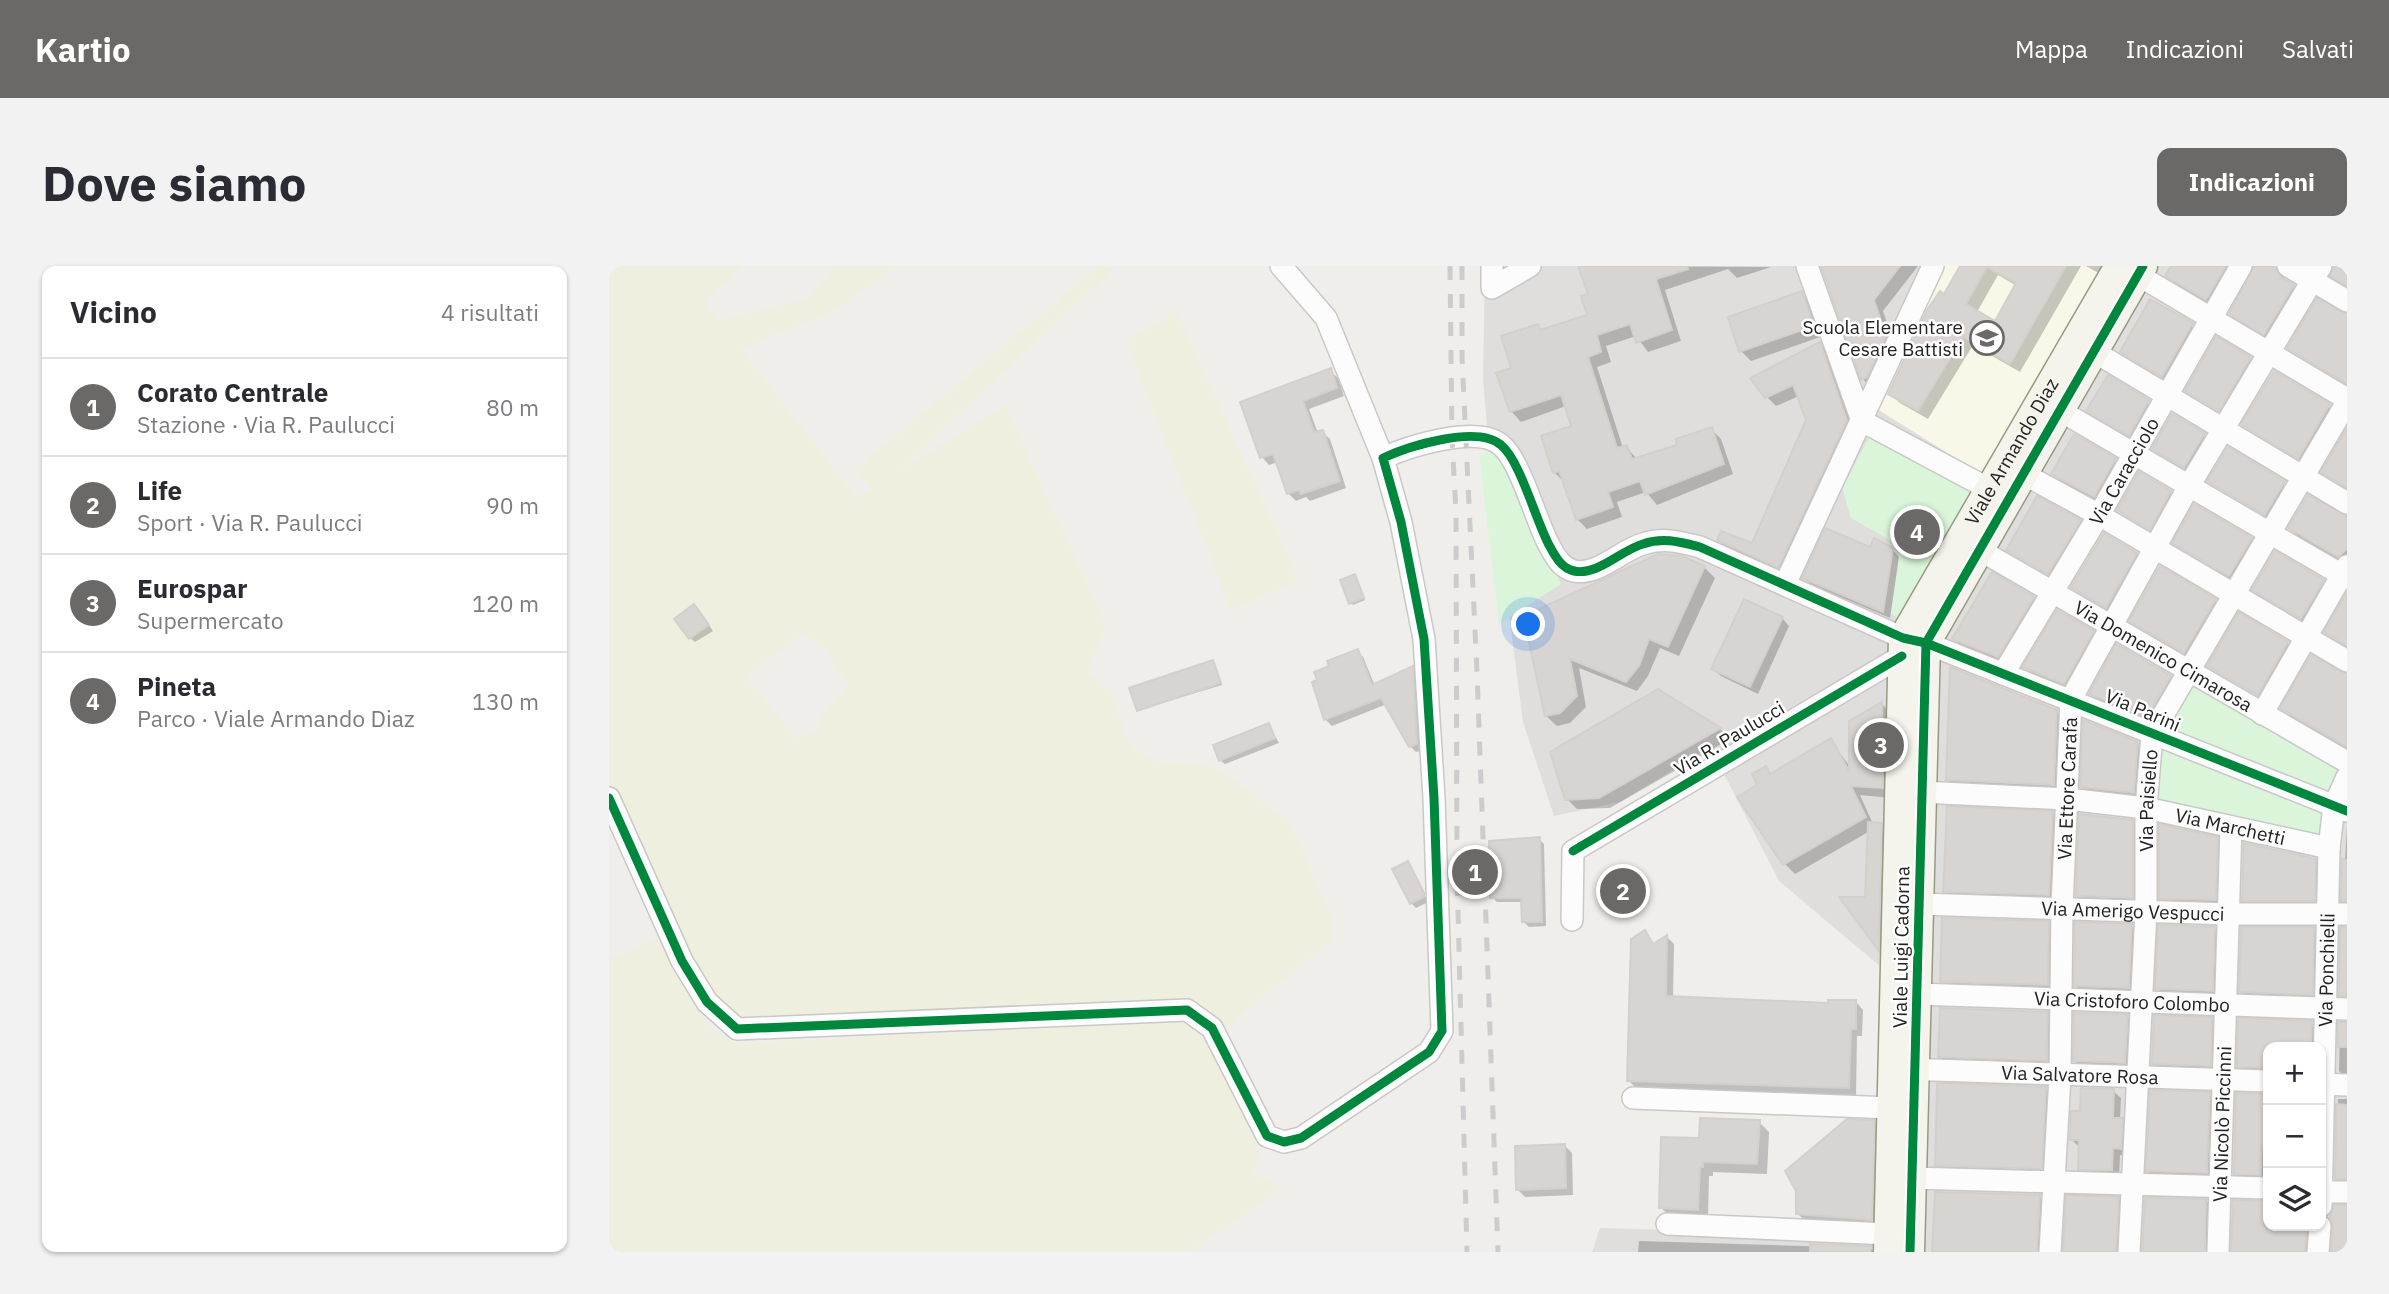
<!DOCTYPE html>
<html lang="it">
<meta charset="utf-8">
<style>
:root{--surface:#fff;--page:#f2f2f3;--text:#2b2b33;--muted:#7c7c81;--line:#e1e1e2;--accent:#6a6968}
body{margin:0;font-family:"IBM Plex Sans",sans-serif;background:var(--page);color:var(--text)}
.controls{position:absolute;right:21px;bottom:21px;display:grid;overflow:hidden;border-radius:14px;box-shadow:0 2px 5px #0004}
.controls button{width:63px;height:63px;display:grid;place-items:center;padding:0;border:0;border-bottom:2px solid var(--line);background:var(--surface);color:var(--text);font:35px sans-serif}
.you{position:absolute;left:920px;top:359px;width:24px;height:24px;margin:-18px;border:5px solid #fff;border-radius:50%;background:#1a73e8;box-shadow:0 0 0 10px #1a73e833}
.badge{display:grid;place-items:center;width:46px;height:46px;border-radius:50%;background:var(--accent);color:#fff;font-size:23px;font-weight:700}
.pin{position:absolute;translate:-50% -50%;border:4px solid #fff;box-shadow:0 2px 7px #0006}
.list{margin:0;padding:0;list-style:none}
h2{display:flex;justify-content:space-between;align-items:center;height:91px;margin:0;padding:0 28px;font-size:30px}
h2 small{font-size:23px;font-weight:400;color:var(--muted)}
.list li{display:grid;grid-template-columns:46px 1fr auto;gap:21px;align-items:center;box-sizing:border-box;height:98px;padding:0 28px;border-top:2px solid var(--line)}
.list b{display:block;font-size:26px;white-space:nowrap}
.list p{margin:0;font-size:23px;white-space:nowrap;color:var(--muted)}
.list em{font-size:23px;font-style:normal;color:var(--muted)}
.icon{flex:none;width:38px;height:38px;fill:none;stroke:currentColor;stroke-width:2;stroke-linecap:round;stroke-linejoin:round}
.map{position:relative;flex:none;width:1738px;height:986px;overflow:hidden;border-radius:14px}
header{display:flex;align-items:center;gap:42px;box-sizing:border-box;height:98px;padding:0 35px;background:var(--accent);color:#fff}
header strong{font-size:33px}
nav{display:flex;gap:38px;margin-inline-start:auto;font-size:24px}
.intro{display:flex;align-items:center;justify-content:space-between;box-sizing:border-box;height:168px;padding:0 42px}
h1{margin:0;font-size:49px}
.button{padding:18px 32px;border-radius:14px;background:var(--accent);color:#fff;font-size:24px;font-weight:700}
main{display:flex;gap:42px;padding:0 42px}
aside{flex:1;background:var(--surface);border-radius:14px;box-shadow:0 2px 5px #0004}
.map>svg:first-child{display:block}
</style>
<header>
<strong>Kartio</strong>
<nav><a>Mappa</a><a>Indicazioni</a><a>Salvati</a></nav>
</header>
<div class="intro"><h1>Dove siamo</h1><a class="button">Indicazioni</a></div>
<main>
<aside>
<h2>Vicino<small>4 risultati</small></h2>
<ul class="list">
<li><span class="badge">1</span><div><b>Corato Centrale</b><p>Stazione · Via R. Paulucci</p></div><em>80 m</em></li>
<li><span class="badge">2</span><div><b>Life</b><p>Sport · Via R. Paulucci</p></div><em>90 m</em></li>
<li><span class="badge">3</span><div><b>Eurospar</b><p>Supermercato</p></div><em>120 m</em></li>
<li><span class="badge">4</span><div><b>Pineta</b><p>Parco · Viale Armando Diaz</p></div><em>130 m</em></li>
</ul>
</aside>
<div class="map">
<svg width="1738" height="986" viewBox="0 0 1738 986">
<rect width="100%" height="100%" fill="#f0eeeb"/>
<!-- residential -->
<path fill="#dfdedc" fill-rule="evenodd" d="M876,0H1738V986H983L991,962L1272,970L1279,707L1170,615L1101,481L1011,536L945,550L914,456L882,209L874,113ZM1659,781H1712V960H1659Z"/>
<!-- education -->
<path fill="#f8f7e8" d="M1331,0H1499L1377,211L1268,143Z"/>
<!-- farmland -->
<g fill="#efefdf" fill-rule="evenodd">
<path d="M0,0H135L94,37L113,54L198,33L228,0H287L229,43L132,83L248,232L262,223L245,204L490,0L505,3L288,206L396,139L497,359L479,406L502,426L521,480L548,496L598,499L619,509L681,557L722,649V675L614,764L589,742L121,755L97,723L0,521ZM195,368L216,384L239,420L211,450L208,465L188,472L137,411Z"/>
<path d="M567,44L690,314L622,345L517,76Z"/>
<path d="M58,668L99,760L125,778L586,754L599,762L653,874L644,908L675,921L581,986H0V693Z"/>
</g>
<!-- park -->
<g fill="#daf5da">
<path d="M1264,164L1373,224L1299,357L1282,348L1291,280L1242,252L1233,222Z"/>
<path d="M890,186L952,318L890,358L870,187Z"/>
<path d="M1581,416L1736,501L1722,533L1551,465Z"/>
<path d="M1550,478L1719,543L1714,575L1543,539Z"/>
</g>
<!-- shadow -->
<g fill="#0003" fill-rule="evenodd">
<path d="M971,0L1162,1L1128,12L1119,3L1056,24L1072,75L1039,86L1027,70L997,80L1002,96L988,101L1014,182L1017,181L1028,193L1070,180L1102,163L1112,173L1124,208L1048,239L1037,226L1008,236L1013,251L978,263L968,253L955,216L945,206L964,161L957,140L912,156L902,145L904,103L929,60L933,65L981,50V29Z"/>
<path d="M1214,0H1309L1274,45L1286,81L1264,123L1254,113Z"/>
<path d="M1352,0H1472L1411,106L1364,79L1319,153L1291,137L1281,127ZM1389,9L1408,20L1387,57L1368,46Z"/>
<path d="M1477,0H1495L1491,8Z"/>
<path d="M1564,0H1631L1606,41L1567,18L1558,10Z"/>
<path d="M1647,0H1678L1675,14L1692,29L1664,76L1622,47Z"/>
<path d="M1193,28L1203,38L1214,70L1142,95L1132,85Z"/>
<path d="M1543,36L1591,66L1561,117L1514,86Z"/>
<path d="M1738,50V120L1680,82Z"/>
<path d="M1211,78L1220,88L1247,165L1179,310L1120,284L1110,274L1144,279L1198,154L1190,130L1167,140L1157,130Z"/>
<path d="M1641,93L1648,100L1618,151L1578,124Z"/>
<path d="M721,105L729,112L735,130L700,143L709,167L713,166L721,173L737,222L701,235L697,231L687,235L679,227L669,196L660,199L653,191L633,137Z"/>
<path d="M1665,107L1728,147L1697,199L1634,158Z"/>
<path d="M1499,111L1547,143L1528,176L1479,144Z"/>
<path d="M1564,150L1603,176L1583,208L1545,183Z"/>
<path d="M1738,165V223L1714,206Z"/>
<path d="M1465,170L1514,201L1493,238L1451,215L1444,207Z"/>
<path d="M1619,183L1683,224L1664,255L1600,215Z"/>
<path d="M1561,226L1569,234L1549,270L1510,244Z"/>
<path d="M1738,252V299L1689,270L1681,262Z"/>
<path d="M1471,255L1478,263L1447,314L1399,284Z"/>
<path d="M1642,273L1649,281L1628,317L1566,277Z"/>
<path d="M1262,283H1283L1290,291L1281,352L1203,319L1195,312Z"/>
<path d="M1527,288L1535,296L1505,348L1464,321Z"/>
<path d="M1073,292L1095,301L1106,312L1070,390L1051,382L1039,410L1028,425L970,402L977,441L961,457L948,460L937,450L928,346Z"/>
<path d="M747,312L756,334L744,339L742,337Z"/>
<path d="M1714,315L1721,323L1700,359L1645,324Z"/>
<path d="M1738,330V382L1717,366Z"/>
<path d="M1424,332L1432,340L1397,398L1353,381L1346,373Z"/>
<path d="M1606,335L1613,342L1583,393L1522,355Z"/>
<path d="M90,345L104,365L86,376L81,372Z"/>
<path d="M1173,352L1180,360L1149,428L1112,410L1104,403Z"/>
<path d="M1484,366L1491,374L1463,424L1423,408L1416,401Z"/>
<path d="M1678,377L1686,385L1657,435L1600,400Z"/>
<path d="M748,385L754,391L766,420L803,402L809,408L814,484L807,486L801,480L778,438L723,460L716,453Z"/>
<path d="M605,398L613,419L529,444Z"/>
<path d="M1738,410V483L1682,450L1674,442Z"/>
<path d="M1561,411L1569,418L1546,457L1489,435L1482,428Z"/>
<path d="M1049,425L1111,463L1121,473L1001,542L968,543L958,533Z"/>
<path d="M1273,438L1283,448V532L1251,529L1264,558L1272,559L1280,566L1277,690L1233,633H1258L1261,565L1186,608L1176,598L1150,519L1156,502L1164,509L1221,474L1242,502V456Z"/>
<path d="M1447,445L1458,456L1455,529L1349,524L1339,513Z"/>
<path d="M660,459L670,477L616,498L611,494Z"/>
<path d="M1528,477L1536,485L1532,534L1481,528L1473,521Z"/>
<path d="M1443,547L1453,557L1450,639L1346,635L1336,625Z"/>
<path d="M1523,555L1531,563V639L1476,637L1468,629Z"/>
<path d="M1738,559V638L1734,634Z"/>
<path d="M930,573L935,578L937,660L920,661L915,656L914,636H888L883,631Z"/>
<path d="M1608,573L1615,580L1614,641L1559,639L1552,632Z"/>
<path d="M1706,594L1713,602V642H1642L1635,634Z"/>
<path d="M798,598L819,636L807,642L802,637Z"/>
<path d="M1439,657L1449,667L1448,729L1343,725L1333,715Z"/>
<path d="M1522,660L1530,667L1527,729L1475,727L1467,720Z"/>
<path d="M1605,662L1613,670L1611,732L1556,730L1548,722Z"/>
<path d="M1704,663L1712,670L1710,735L1639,733L1632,725Z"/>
<path d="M1036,667L1046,679L1058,671L1065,678L1064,732L1221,739L1247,736L1254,744L1253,770H1248L1247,829L1027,822L1020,815Z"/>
<path d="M1438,747L1448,758V804L1341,801L1330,790Z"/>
<path d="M1518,750L1526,758L1523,804L1474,802L1466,795Z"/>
<path d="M1602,753L1610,761L1608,807L1552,805L1544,797Z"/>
<path d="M1631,754L1702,757L1710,764L1709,781H1659V809L1637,808L1630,800Z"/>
<path d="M1731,757H1738V813L1730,805Z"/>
<path d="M1436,823L1447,833L1442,912L1338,909L1328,899Z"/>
<path d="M1504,825L1512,832L1511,854L1520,861L1519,889H1511L1510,911L1478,910L1471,903L1470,881L1462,873L1473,847Z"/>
<path d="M1600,828L1608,836L1605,914L1547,912L1539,905Z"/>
<path d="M1629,829H1659V915H1634L1626,907Z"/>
<path d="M1729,833H1738V921L1727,912Z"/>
<path d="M1150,856L1160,866L1158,908L1104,906V910H1100L1099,953L1062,951L1051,941L1092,874Z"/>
<path d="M1265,856L1272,864L1270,961L1196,955L1188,947Z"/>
<path d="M955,879L963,887L964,929L916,931L909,924Z"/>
<path d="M1430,930L1440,940L1438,986H1325Z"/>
<path d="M1509,933L1517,941L1515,986H1456Z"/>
<path d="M1597,935L1605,943L1604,986H1535Z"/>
<path d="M1625,936H1659V960H1710L1704,986H1624Z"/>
<path d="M1030,975L1261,982L1265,986H1029Z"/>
</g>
<!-- building -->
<g fill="#d7d4d2" stroke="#d3d0cc" stroke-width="2" fill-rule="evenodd">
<path d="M969,0H1078L1079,3L1047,13L1063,64L1027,77L1021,58L988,69L992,86L979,91L1008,182L1018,179L1023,193L1068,179L1067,173L1103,161L1115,198L1036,229L1031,215L999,226L1004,241L967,254L950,205L944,207L932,170L962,160L952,129L901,146L887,107L902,102L892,70L929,58L931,64L978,49L972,30L979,28Z"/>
<path d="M1212,0H1291L1265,34L1277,70L1258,111L1252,114Z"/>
<path d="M1351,0H1457L1401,98L1354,71L1309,145L1279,128L1318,44L1331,25L1335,28ZM1378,1L1407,17L1386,55L1357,38Z"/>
<path d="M1562,0H1617L1597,34L1556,10Z"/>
<path d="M1645,0H1666L1672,11L1685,19L1655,69L1620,48Z"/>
<path d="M1725,0H1738V20L1721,10Z"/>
<path d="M1193,25L1205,60L1130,86L1119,51Z"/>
<path d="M1708,32L1738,48V118L1678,82Z"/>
<path d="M1541,33L1584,57L1553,111L1511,86Z"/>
<path d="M1607,70L1642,91L1610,145L1576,125Z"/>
<path d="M1211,76L1238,154L1169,302L1108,274L1112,265L1143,277L1197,154L1184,119L1156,132L1141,112Z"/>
<path d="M722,102L728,122L694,135L705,166L714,164L731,215L692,228L690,224L678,228L664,188L651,192L631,136Z"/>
<path d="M1665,105L1721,138L1689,193L1632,158Z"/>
<path d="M1499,109L1540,134L1520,170L1477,145Z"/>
<path d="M1563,148L1596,167L1575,202L1543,183Z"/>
<path d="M1738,162V222L1712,206Z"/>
<path d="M1465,168L1507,192L1485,231L1442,208Z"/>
<path d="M1619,181L1676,215L1656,249L1598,215Z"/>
<path d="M1530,206L1562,225L1541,264L1508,244Z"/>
<path d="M1699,229L1738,250V283L1729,291L1679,262Z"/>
<path d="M1428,230L1472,254L1439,308L1397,284Z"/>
<path d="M1585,238L1643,272L1620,310L1563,277Z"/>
<path d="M1216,262L1261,281L1265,272L1284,282L1274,346L1193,312Z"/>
<path d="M1495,267L1528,287L1497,342L1462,321Z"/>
<path d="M1666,285L1715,314L1692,353L1643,324Z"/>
<path d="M1049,288L1073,290L1096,300L1059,381L1040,373L1030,400L1017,416L961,393L968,430L951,447L936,450L916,358L923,342L928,344Z"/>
<path d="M1551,300L1607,333L1575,387L1520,355Z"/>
<path d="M1383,306L1425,331L1389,391L1343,373Z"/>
<path d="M746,308L755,332L740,338L731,314Z"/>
<path d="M1738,326V380L1715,366Z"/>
<path d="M1135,333L1174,351L1141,421L1102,403Z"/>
<path d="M85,338L100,359L80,373L65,353Z"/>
<path d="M1448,344L1485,365L1455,418L1413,401Z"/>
<path d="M1630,346L1679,376L1649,429L1598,400Z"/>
<path d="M1507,378L1562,410L1538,451L1480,428Z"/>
<path d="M749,383L763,419L804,400L808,478L800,481L772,432L715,454L703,416L708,414L705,406L720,400L718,395Z"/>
<path d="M1702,389L1738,408V481L1671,442Z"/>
<path d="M604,394L612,417L528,445L520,422Z"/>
<path d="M1341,401L1448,444L1445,519L1337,514Z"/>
<path d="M1049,423L1112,462L990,532L956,534L941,486Z"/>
<path d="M1273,436L1274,522L1242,520L1257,551L1174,599L1128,531L1148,519L1143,508L1157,500L1161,508L1222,472L1240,505V455Z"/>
<path d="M1474,454L1529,476L1525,527L1471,521Z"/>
<path d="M660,457L666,472L610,495L604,479Z"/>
<path d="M1338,540L1444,545L1440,629L1334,626Z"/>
<path d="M1470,548L1524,554V632L1467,630Z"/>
<path d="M1259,556L1273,557L1270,685L1230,631H1256Z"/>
<path d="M1550,558L1609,571L1607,634L1550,633Z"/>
<path d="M931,571L933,656H913L912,632H881L880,575Z"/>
<path d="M1635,577L1707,593L1706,635H1633Z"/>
<path d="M1733,593L1738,594V635H1732Z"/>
<path d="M799,595L815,627V631L801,638L783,603Z"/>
<path d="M1333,652L1440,655L1439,719L1331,716Z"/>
<path d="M1466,656L1523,658L1520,722L1465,720Z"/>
<path d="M1549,659L1606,661L1604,725L1546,723Z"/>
<path d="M1632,661H1705L1704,729L1630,726Z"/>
<path d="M1731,661H1738V730H1730Z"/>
<path d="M1036,664L1044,678L1058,669L1057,730L1219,737V734H1247V763H1242L1240,822L1018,815L1022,673Z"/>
<path d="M1331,742L1439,746L1438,795L1329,791Z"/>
<path d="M1465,747L1519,748L1516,797L1464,795Z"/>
<path d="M1545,749L1603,751L1602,800L1543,798Z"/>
<path d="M1629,752L1703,755L1702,781H1659V802L1628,801Z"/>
<rect x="1729" y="756" width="9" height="25"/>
<path d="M1328,817L1437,821L1433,903L1326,900Z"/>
<path d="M1472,822L1505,823L1504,852H1514L1512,883L1504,882L1503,904H1469L1470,874H1461L1462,845H1471Z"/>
<path d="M1541,824L1601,826L1598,907L1537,905Z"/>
<path d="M1627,827L1659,828V879H1653L1652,909L1625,908Z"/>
<path d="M1727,838L1738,839V913H1726Z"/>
<path d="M1091,852L1151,854L1148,898L1094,896V901H1091L1089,944L1050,942L1052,871L1090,872Z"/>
<path d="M1238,853L1266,854L1263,954L1187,948V925L1176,905Z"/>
<path d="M956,878L957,922L907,924L906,880Z"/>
<path d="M1326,926L1431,929L1428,986H1323Z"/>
<path d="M1457,929L1510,931L1507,986H1454Z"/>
<path d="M1536,932L1597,933L1596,986H1533Z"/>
<path d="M1624,934L1659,935V960H1698L1696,986H1622Z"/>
<path d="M1725,939H1738V986H1722L1724,961L1721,950Z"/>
<path d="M1201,978L1262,980L1261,986H1201Z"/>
</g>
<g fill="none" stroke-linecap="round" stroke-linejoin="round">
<!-- minor casing -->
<g stroke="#c9c8c7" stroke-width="24">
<g id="minor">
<path d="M672,0L717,52L774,192"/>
<path d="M883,0V22L921,0"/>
<path d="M1198,0L1253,155L1380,223"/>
<path d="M1679,0L1738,35"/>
<path d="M1529,9L1738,133"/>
<path d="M1484,85L1738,237"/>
<path d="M1450,144L1738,312"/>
<path d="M1413,207L1490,249L1738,395"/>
<path id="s1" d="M1369,283L1738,496"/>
<path d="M1176,318L1324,0"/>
<path id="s2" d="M1394,408L1490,249L1632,0"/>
<path d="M1653,448L1738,300"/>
<path id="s3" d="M1312,526L1458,533L1537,542L1720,582"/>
<path d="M0,532L73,695L98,736L128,763L578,744L603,762L658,870L675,876L692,872L820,786L833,765L825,532L815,373L792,256L774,192C798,181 868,158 892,179C911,194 927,255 940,279C946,290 952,302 965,305C989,310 1012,284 1034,278C1054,271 1071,276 1091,281L1294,372L1317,377L1738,545"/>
<path id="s4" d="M1310,638L1620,648H1738"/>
<path d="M963,654L964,585L1293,390"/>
<path id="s5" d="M1308,728L1738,743"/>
<path id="s6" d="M1293,803L1659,815"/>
<path d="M1712,818L1738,819"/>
<path d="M1024,832L1283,842"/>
<path d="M1303,912L1659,922"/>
<path d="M1712,926H1738"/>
<path id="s7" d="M1712,940L1720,582L1725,540L1738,511"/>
<path d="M1058,958L1279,968"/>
<path id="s8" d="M1441,986L1451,810L1453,642L1462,433L1580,220L1712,0"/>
<path id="s9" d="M1520,986L1537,645V542L1543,468L1738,136"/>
<path id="s10" d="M1609,986L1622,561"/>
<path d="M1709,986L1711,960"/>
</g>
</g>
<!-- secondary casing -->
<g stroke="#999a82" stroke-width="31">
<g id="secondary">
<path id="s11" d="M1279,986L1294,372L1510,0"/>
<path d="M1301,986L1317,377L1534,0"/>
</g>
</g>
<!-- minor -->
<use href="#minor" stroke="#fdfcfc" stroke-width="21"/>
<!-- secondary -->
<use href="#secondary" stroke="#f4f4ed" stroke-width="28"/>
<!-- rail -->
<g stroke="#ccc" stroke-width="5" stroke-dasharray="14 14" stroke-linecap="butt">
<path d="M841,0L843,173L847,246L848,608L858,986"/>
<path d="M853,0V91L868,406L889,986"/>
</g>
<!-- cycleway casing -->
<g stroke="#fff" stroke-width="13">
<g id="cycleway">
<path d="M0,532L73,695L98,736L128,763L578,744L603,762L658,870L675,876L692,872L820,786L833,765L825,532L815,373L792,256L774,192C798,181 868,158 892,179C911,194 927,255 940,279C946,290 952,302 965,305C989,310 1012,284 1034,278C1054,271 1071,276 1091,281L1294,372L1317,377L1738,545"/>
<path d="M964,585L1293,390"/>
<path d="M1301,986L1317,377L1534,0"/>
</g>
</g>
<!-- cycleway -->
<use href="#cycleway" stroke="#00873e" stroke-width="9"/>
</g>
<!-- icons -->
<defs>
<g id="school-ring" transform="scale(1.75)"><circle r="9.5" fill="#fff" stroke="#6a6968" stroke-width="1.5"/><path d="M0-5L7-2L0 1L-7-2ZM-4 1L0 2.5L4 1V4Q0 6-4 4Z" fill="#6a6968"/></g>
</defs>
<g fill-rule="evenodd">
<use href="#school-ring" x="1378" y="72"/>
</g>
<g text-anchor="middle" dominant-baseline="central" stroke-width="5" stroke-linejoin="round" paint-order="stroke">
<!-- poi labels -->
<g font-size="19" fill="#222" stroke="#fff" text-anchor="end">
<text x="1354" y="61">Scuola Elementare<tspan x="1354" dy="22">Cesare Battisti</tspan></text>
</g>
<!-- street labels -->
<g font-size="19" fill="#222" stroke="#fff">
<text stroke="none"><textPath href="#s11" startOffset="830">Viale Armando Diaz</textPath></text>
<text stroke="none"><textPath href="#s2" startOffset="236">Via Caracciolo</textPath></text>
<text stroke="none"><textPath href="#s1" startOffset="214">Via Domenico Cimarosa</textPath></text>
<text transform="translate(1534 444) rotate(23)">Via Parini</text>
<text transform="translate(1120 472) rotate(-31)">Via R. Paulucci</text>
<text stroke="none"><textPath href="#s8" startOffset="464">Via Ettore Carafa</textPath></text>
<text stroke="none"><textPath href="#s9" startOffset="452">Via Paisiello</textPath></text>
<text stroke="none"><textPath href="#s3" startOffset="312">Via Marchetti</textPath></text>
<text stroke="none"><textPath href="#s4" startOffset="214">Via Amerigo Vespucci</textPath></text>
<text transform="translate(1292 681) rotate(-89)">Viale Luigi Cadorna</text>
<text stroke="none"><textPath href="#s7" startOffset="236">Via Ponchielli</textPath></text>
<text stroke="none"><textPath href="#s5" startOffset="215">Via Cristoforo Colombo</textPath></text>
<text stroke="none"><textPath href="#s6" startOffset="178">Via Salvatore Rosa</textPath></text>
<text stroke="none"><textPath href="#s10" startOffset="128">Via Nicolò Piccinni</textPath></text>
</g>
</g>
</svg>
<div class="controls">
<button>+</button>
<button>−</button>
<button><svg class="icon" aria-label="layers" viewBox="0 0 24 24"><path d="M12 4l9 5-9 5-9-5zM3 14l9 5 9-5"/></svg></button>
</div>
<div class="you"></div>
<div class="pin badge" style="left:866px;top:606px">1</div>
<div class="pin badge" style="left:1014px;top:625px">2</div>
<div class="pin badge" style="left:1272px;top:479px">3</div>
<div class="pin badge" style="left:1308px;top:266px">4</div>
</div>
</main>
